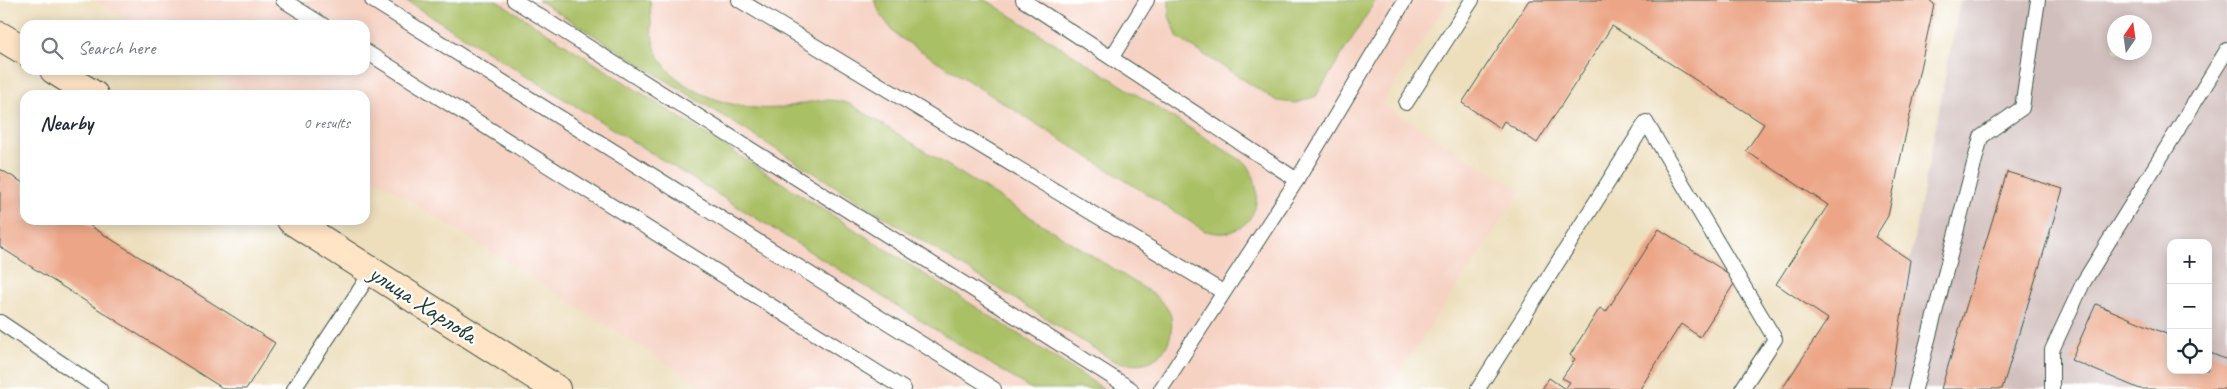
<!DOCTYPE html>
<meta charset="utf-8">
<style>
:root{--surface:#fff;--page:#f2f2f3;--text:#1f2937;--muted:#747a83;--line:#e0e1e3}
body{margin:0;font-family:Caveat,sans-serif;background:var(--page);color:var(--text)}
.controls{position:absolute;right:15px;bottom:15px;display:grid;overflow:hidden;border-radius:10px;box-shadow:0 2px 12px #0003}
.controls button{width:45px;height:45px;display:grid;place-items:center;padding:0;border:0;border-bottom:1px solid var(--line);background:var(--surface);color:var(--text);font:25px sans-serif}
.compass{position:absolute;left:2107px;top:15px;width:45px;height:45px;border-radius:50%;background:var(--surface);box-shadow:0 2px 12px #0003;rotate:13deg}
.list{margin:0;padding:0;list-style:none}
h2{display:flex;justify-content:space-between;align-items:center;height:65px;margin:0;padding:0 20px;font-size:21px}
h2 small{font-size:16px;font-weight:400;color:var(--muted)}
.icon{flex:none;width:28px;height:28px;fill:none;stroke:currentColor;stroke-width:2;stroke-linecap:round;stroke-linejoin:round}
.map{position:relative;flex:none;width:2227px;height:389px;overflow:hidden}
.search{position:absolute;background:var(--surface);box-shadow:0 2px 12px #0003;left:20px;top:20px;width:350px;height:55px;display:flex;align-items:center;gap:12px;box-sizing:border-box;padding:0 18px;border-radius:15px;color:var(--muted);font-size:19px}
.panel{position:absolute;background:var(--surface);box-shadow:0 2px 12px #0003;left:20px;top:90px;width:350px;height:135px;border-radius:15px}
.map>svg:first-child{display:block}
</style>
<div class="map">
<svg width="2227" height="389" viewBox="0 0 2227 389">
<rect width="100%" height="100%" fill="#fff"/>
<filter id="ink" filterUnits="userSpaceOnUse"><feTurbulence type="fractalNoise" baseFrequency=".02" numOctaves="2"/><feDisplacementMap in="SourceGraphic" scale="10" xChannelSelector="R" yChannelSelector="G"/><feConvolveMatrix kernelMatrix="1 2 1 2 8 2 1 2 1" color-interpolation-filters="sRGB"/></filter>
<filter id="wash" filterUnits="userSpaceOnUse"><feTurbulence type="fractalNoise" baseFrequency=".0096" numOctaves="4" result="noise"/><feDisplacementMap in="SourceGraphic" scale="20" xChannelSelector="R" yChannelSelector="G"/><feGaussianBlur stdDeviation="1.12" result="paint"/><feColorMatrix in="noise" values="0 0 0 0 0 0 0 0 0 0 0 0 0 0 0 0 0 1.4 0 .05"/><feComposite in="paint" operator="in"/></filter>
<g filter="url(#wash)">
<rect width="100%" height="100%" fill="#eddebc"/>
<!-- built -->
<path fill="#f6d2c3" d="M95,0H1449L1382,104L1521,191L1388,389H707L365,172V95H244L205,70H365V25H134Z"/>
<!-- industrial -->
<path fill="#d1bfbd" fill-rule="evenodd" d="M1960,0H2227V389H1890L1910,260ZM2114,22H2144V52H2114ZM2171,243H2208V370H2171Z"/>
<!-- green -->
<g fill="#aac065" stroke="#647e4c">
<path d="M405,0H496L1104,389H1031Z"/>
<path d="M538,0H650C651,17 650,37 657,53C675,93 738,112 779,108C807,104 822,95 850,104L1155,295C1159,300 1165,304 1168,310C1173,317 1172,329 1170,337C1162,365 1139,367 1114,361Z"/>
<path d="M874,0H986L1247,164C1264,189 1260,227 1225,233C1219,234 1211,232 1205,231L896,35L881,15Z"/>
<path d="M1169,0H1376L1316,96L1297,103L1277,101L1178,38L1169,16Z"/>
</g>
<g id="blocks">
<!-- building -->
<g fill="#eca687">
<path d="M1529,0H1929L1934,4L1888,216L1875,237L1910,260L1890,389H1782L1828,319L1776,284L1828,205L1746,151L1764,124L1612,26L1537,143L1504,121L1500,128L1462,103Z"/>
<path d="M0,169L25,184V220H81L275,343L246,389H224L0,247Z"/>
<path d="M2007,172L2063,189L2002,389H1941Z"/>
<path d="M1659,229L1737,279L1700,337L1681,324L1640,389H1565L1570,382L1562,378L1575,359L1570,355L1600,308L1606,312Z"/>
<path d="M2096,304L2171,336V370H2208V352L2227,360V389H2140L2071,360Z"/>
<path d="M1549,378L1565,389H1542Z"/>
</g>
</g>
</g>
<g filter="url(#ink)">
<use href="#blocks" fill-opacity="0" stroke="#3e5548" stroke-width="1"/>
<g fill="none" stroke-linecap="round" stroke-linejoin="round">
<!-- lane casing -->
<g stroke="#3e5548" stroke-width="16">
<g id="lane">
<path d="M283,0L323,25"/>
<path d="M372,0L994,389"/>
<path d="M514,0L1131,389"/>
<path d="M739,0L1223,292"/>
<path d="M1023,0L1297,180"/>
<path d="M365,51L904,389"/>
<path d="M1112,57L1147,0"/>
<path d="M1406,103L1472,0"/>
<path d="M0,322L100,389"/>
<path d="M294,389L372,271"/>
<path d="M1161,389L1297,180L1405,0"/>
<path d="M1478,389L1646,122L1775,339L1742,389"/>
<path d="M1915,389L1981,137L2022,108L2038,0"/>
<path d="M2052,389V350L2083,283L2227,50"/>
</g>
</g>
<!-- secondary casing -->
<g stroke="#3e5548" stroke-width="30">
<g id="secondary">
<path d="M0,36L25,51"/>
<path d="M54,70L94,95"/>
<path d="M291,220L556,389"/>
</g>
</g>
<!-- lane -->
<use href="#lane" stroke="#fff" stroke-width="14"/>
<!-- secondary -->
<use href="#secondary" stroke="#ffe4c6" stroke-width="28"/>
</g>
</g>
<g text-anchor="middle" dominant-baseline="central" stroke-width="4.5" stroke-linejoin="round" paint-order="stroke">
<!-- street labels -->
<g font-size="25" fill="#1f3d34" stroke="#fff">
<text transform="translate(423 304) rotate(33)">улица Харлова</text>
</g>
</g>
</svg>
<div class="controls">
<button>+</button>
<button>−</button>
<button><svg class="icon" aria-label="locate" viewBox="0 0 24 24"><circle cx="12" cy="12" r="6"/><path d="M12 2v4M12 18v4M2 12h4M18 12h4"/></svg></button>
</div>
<svg class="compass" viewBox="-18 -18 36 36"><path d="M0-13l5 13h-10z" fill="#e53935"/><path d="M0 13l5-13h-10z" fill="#747a83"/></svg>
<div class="search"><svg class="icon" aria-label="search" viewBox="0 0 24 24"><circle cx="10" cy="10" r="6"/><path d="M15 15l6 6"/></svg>Search here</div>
<section class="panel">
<h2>Nearby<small>0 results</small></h2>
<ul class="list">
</ul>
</section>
</div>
